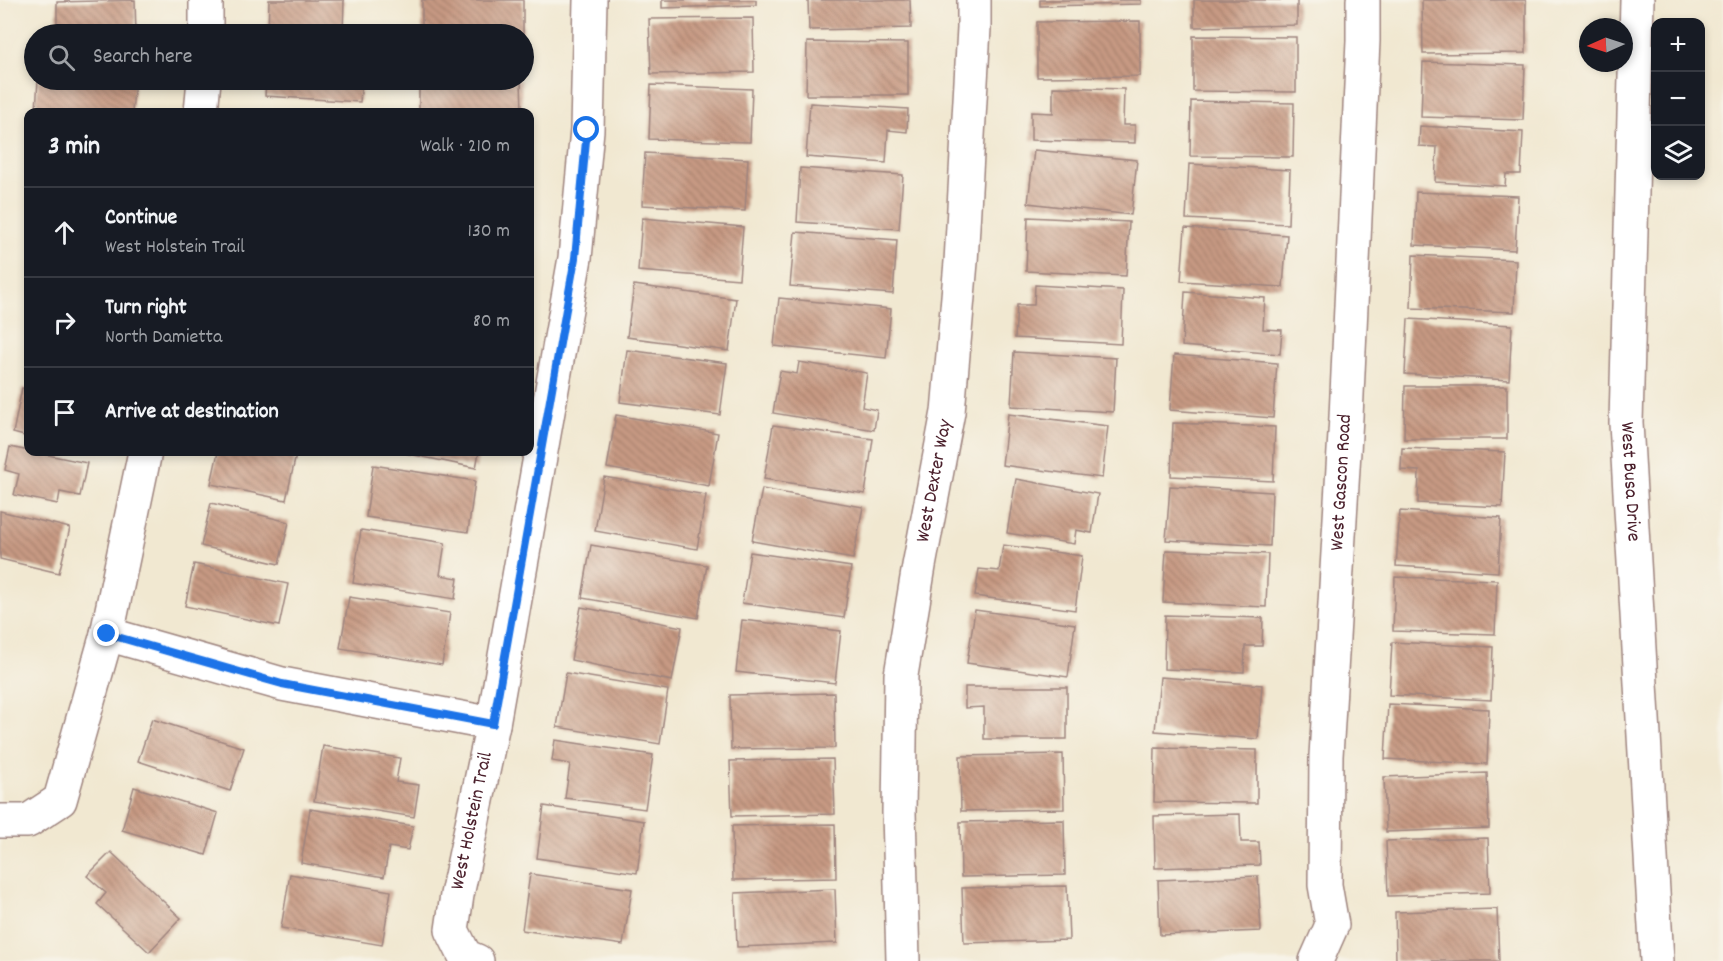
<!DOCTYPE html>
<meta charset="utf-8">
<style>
:root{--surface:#171b24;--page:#20242c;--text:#f1f3f6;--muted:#9ea1a6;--line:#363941}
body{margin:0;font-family:Dekko,sans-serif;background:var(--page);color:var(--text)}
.controls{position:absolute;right:18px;top:18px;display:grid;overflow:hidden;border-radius:12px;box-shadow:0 3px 9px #0003}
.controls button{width:54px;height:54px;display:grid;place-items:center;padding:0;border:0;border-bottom:2px solid var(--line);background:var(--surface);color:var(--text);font:30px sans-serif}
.compass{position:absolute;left:1579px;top:18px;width:54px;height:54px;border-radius:50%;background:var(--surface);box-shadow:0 3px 9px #0003;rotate:267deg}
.stop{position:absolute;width:18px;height:18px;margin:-14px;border:4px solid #1a73e8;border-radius:50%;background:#fff}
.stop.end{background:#1a73e8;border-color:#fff;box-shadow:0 2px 6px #0008}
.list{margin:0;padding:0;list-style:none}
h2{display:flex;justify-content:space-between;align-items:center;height:78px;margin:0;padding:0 24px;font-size:26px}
h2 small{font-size:20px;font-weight:400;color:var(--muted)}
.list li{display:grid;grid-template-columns:39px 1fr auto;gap:18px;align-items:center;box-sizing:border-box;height:90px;padding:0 24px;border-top:2px solid var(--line)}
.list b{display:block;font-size:22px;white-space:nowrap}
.list p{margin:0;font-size:20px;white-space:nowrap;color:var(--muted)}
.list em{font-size:20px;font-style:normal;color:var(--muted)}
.icon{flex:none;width:33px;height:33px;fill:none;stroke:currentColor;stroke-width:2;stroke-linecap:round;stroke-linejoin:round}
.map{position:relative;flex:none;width:1723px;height:961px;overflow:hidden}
.search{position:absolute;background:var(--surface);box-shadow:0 3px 9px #0003;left:24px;top:24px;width:510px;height:66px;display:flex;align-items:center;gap:15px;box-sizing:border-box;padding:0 21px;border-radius:33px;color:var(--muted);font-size:22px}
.panel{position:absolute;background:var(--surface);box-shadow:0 3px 9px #0003;left:24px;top:108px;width:510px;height:348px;border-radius:12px}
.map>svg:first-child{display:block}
</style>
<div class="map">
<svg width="1723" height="961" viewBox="0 0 1723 961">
<defs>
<pattern id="building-back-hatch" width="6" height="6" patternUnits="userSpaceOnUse" patternTransform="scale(1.5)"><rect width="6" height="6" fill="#c79a83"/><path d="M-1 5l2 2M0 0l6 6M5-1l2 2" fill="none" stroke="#a47d6b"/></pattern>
</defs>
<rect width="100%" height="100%" fill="#f7f3e8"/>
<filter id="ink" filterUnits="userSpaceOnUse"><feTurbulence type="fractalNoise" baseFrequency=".0167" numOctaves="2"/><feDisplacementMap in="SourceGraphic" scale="12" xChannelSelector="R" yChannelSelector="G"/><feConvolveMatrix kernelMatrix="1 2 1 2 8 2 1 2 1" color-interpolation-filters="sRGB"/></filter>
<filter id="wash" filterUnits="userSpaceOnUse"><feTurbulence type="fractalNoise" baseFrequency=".008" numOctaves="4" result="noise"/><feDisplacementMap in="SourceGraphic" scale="24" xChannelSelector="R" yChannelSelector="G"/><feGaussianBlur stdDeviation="1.35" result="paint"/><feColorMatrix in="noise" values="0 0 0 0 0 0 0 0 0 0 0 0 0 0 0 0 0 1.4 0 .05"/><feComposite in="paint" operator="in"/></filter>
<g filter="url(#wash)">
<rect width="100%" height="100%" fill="#f1e8d1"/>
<g id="blocks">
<!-- building -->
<g fill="url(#building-back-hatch)">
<path d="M135,0L136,34H70V30L57,31V2Z"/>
<path d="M269,0H344L343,34H268Z"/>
<rect x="422" y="0" width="101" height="34"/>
<path d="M662,0H756V5L662,8Z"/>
<path d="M808,0H910L911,28L809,30Z"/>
<path d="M1040,0H1141V4L1040,6Z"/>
<path d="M1194,0H1297V25L1194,27Z"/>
<path d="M1422,0H1526V53L1423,54Z"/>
<path d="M753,18L754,72L651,74L649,19Z"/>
<path d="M1140,21V76L1037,77V22Z"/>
<path d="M1193,36L1296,37V92L1193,91Z"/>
<path d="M807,42L908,43V95H806Z"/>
<path d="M1423,62L1525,65L1523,120L1421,117Z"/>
<path d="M38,80H135L132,112H77L36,109Z"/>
<path d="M266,80H362L360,102L265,96Z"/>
<path d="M419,80H521L522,112H419Z"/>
<path d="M651,85L752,89L750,142L649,139Z"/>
<path d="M1053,87L1124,89L1123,125H1135V143L1031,140V112L1053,113Z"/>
<path d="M1191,101L1294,103L1293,157L1190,156Z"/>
<path d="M810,103L908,109L907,132L888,130L886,163L806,157Z"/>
<path d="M1420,126L1523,132L1521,174H1506L1505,186L1435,182L1437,147L1419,146Z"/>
<path d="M1034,150L1137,160L1131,215L1028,203Z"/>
<path d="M645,153L748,159L745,211L642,205Z"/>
<path d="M1189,164L1290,170L1288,224L1186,219Z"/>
<path d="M800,168L903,175L899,229L797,222Z"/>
<path d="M1416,192L1518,196L1515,250L1414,245Z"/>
<path d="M1028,217L1129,222L1126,276L1026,271Z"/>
<path d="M642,218L743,227L739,279L638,271Z"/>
<path d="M1185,228L1287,235L1283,287L1181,281Z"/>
<path d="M795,232L897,240L893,294L790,286Z"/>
<path d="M1413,255L1516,260L1514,312L1411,308Z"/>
<path d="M634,285L736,299L729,351L627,337Z"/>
<path d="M1035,285L1123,290L1121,344L1015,338L1017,305H1034Z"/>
<path d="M1185,292L1265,298L1263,329L1282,330L1280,354L1182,346Z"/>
<path d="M779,298L891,309L886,358L774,346Z"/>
<path d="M1408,319L1512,325L1509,380L1405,374Z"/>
<path d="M627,350L727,363L720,415L620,402Z"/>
<path d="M1014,352L1116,358L1113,412L1011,406Z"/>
<path d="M1174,355L1277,363L1273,418L1170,410Z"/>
<path d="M799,362L867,373L862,407L877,410L874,430L773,413L780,371L797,374Z"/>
<path d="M1405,386H1507V439H1404Z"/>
<path d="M22,388L28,389V437L13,433Z"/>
<path d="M1008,414L1108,426L1102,478L1002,465Z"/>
<path d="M616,415L718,433L709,486L607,468Z"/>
<path d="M1173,423L1275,427L1273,481L1171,476Z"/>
<path d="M773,425L873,439L865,494L764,479Z"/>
<path d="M10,447L87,463L80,496L60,492L58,504L14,495L19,474L5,470Z"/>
<path d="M1402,448L1505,452L1502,507L1418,503L1419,471L1401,470Z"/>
<path d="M218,452L238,455L239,452H281L296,455L286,500L211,484Z"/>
<path d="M400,452H479L476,468Z"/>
<path d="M373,465L475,481L468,532L366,517Z"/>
<path d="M604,477L706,495L697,549L595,531Z"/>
<path d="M1016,479L1098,494L1092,533L1076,530L1074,544L1007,533Z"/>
<path d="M1170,486L1272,492L1270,546L1166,540Z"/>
<path d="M762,489L863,507L853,559L752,541Z"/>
<path d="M211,503L289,522L279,564L201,546Z"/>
<path d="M0,511L70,528L59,573L0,559Z"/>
<path d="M1400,511L1501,518L1498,572L1396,566Z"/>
<path d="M361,530L445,543L440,575L458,578L455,599L353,583Z"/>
<path d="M591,545L707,565L698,618L582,598Z"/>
<path d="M1003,545L1082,556L1075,610L975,596L979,569L999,571Z"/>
<path d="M1166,550L1268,554L1266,607L1163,602Z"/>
<path d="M750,552L851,567L844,618L742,603Z"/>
<path d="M194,564L288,584L279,626L185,606Z"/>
<path d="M1395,577L1497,580L1495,634L1393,631Z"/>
<path d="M349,597L450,613L442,665L340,648Z"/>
<path d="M581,607L682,627L672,681L571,660Z"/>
<path d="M975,610L1075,624L1068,677L967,663Z"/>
<path d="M1165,615L1263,618L1262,646H1245L1244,672L1164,669Z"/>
<path d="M742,620L841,631L835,683L736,672Z"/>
<path d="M1392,642L1493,647L1491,700L1389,695Z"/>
<path d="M566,673L668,690L660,744L557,727Z"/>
<path d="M1160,677L1262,685L1258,739L1155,731Z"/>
<path d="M965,687H1067V739H984V707L965,708Z"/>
<path d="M834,693L835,748L731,749L730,695Z"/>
<path d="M1388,704L1489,709L1487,764L1385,759Z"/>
<path d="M152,719L244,748L230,791L138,761Z"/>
<path d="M555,740L653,755L645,809L565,798L570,764L552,761Z"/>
<path d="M323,746L400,758L396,782L419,785L414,817L314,801Z"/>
<path d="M1155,748L1257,750V803L1154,802Z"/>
<path d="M1063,754L1064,809L961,811L960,756Z"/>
<path d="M833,759L835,814L732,816L730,761Z"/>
<path d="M1487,773L1489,828L1386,832L1384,777Z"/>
<path d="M134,787L218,813L206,855L122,830Z"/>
<path d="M544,806L644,821L637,873L537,858Z"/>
<path d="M310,809L413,826L408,850L389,847L384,877L301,863Z"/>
<path d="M1240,814L1241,842H1259L1260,865L1155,868L1154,816Z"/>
<path d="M1064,820L1065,875L961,877L960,822Z"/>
<path d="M835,824L836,878L733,880L732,826Z"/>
<path d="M1488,838L1490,893L1388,896L1386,841Z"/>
<path d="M111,852L181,918L149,952L97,904L106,893L87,876Z"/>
<path d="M290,874L391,891L382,945L281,928Z"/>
<path d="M530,874L632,889L623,945L522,930Z"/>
<path d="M1258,876L1261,931L1160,935L1158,880Z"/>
<path d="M1067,886L1069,940L964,943L962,888Z"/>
<path d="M835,889L837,943L737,947L735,893Z"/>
<path d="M1497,909L1499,961H1396L1395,912Z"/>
</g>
</g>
</g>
<g filter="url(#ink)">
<use href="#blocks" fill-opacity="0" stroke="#9e847e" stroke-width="1.5"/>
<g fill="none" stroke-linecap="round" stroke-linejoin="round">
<!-- minor casing -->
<g stroke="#9e847e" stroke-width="36">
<g id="minor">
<path id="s1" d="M1637,0L1626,423L1657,961"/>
<path d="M206,34V0"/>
<path d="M201,112L204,80"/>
<path d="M107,634L282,684L493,724"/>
<path d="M0,821H28L60,800L107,634L145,452"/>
<path id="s2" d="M477,961L465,956L452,930L457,895L493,724L575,258L587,130L590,0"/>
<path id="s3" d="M903,961L899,812L901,675L919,566L948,412L961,262L974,28V0"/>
<path id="s4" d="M1316,961L1332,925L1325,885L1326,756L1346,417L1363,41V0"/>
</g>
</g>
<!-- minor -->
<use href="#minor" stroke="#fff" stroke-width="33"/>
</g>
</g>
<g fill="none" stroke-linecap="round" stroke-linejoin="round" filter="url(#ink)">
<!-- route -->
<path stroke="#1a73e8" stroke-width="8" d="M107,634L282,684L493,724L575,258L587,130"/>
</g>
<g text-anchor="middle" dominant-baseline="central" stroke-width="6" stroke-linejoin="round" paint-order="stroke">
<!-- street labels -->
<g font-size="20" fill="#4a1f2b" stroke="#f7f3e8">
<text stroke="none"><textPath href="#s3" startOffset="483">West Dexter Way</textPath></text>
<text stroke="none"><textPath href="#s1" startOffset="482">West Busa Drive</textPath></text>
<text stroke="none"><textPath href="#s4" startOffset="483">West Gascon Road</textPath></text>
<text stroke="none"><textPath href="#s2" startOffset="153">West Holstein Trail</textPath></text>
</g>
</g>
</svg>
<div class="controls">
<button>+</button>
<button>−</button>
<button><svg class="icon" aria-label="layers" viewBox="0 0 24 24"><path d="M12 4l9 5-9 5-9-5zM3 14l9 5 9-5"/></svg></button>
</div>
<svg class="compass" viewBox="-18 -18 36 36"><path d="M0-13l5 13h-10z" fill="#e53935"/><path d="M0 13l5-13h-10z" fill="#9ea1a6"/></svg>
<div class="stop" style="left:587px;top:130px"></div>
<div class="stop end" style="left:107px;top:634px"></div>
<div class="search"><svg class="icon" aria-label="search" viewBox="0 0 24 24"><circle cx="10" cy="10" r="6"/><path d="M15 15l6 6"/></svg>Search here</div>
<section class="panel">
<h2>3 min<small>Walk · 210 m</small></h2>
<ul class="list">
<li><svg class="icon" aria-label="ahead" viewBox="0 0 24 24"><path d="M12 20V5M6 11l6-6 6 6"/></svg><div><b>Continue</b><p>West Holstein Trail</p></div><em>130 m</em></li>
<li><svg class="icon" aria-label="right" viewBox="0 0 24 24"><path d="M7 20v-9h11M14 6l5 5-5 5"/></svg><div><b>Turn right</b><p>North Damietta</p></div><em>80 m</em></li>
<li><svg class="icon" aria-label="arrive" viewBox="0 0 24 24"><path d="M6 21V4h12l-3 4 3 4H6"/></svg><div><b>Arrive at destination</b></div></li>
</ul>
</section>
</div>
